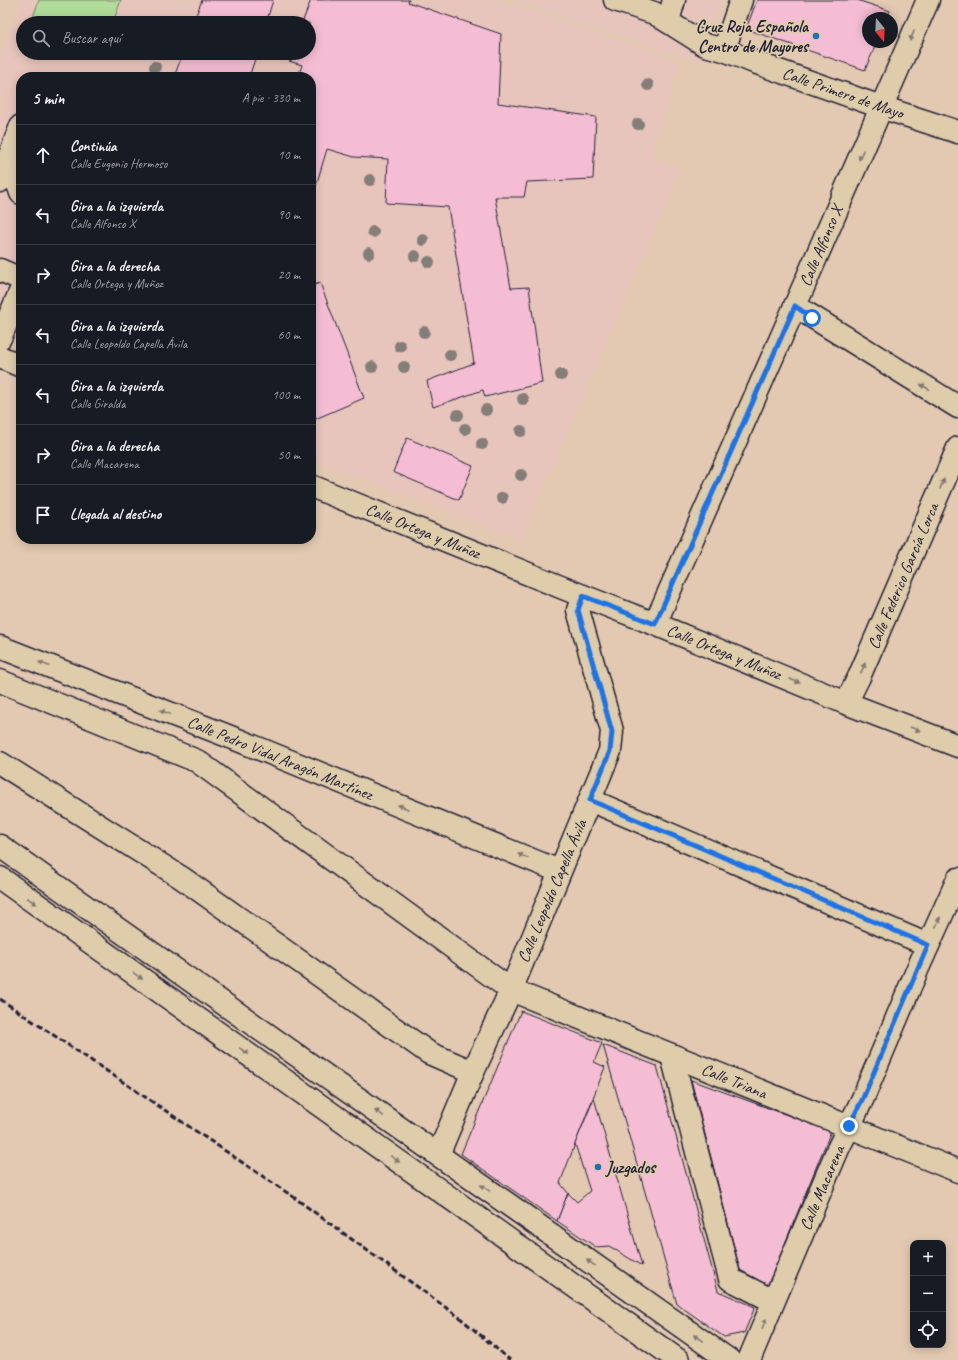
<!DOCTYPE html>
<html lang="es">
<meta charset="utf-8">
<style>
:root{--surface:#171b24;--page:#242831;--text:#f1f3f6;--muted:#9ea1a6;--line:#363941}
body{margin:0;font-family:Caveat,sans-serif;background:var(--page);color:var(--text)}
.controls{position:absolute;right:12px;bottom:12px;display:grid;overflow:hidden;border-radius:8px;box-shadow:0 2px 10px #0003}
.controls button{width:36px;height:36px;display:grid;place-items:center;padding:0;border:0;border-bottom:1px solid var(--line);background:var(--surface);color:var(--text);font:20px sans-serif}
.compass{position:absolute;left:862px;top:12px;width:36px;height:36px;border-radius:50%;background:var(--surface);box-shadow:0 2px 10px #0003;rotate:162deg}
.stop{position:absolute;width:12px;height:12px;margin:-9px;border:3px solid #1a73e8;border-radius:50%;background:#fff}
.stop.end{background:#1a73e8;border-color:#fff;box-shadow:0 1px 4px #0008}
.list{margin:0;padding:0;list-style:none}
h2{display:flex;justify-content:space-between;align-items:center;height:52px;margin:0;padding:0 16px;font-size:17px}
h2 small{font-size:13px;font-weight:400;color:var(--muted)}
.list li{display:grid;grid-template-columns:26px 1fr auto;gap:12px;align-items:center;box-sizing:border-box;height:60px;padding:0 16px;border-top:1px solid var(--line)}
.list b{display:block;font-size:15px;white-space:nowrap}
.list p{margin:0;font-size:13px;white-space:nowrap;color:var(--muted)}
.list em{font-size:13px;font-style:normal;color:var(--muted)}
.icon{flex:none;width:22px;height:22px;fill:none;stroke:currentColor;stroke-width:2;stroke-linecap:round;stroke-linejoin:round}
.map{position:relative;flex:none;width:958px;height:1360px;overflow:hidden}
.search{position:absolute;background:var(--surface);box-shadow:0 2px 10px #0003;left:16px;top:16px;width:300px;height:44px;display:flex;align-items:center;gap:10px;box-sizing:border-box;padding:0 14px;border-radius:22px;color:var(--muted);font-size:15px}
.panel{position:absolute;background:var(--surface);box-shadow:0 2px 10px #0003;left:16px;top:72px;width:300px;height:472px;border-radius:16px}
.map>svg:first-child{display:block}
</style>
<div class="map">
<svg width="958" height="1360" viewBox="0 0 958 1360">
<rect width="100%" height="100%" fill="#e3c9b2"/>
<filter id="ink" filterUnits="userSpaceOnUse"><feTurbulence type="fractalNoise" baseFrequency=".025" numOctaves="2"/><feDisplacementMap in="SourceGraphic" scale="8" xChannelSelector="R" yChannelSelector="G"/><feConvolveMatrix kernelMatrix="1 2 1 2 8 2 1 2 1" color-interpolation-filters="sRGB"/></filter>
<g filter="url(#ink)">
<!-- built -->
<g fill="#e8c5bc" fill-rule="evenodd">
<path d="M21,0H501L681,61L650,157L682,168L520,540L311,459V77H21V340L0,332V59ZM23,23H309V53H23Z"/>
<path d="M512,0H722L701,63Z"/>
</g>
<!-- green -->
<path fill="#b1dc99" stroke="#6a7f6a" d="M39,0H121L113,23H31Z"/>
<!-- building -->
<g fill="#f5bdd3" stroke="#22223b">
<path d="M202,0H273L266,23H193Z"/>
<path d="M311,0H409L408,2L501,34L498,103L596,117L593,179L527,182L524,197H495L511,288L529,287L542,383L485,397L483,390L433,407L427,381L474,363L448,207L386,203L388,159L354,157L327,149L311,202V77H298L302,65L289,61L292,53H309V23H302Z"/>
<path d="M757,0H857L890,11L887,18H868V42H877L865,70L746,29Z"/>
<path d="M183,53H257L249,77H174Z"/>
<path d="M320,283L364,398L313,420L311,415V286Z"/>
<path d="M407,438L473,466L459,500L393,472Z"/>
<path d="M521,1011L602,1043L594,1062L605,1067L560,1183L568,1193L557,1221L461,1154Z"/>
<path d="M603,1045L657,1066L718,1291L755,1307L744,1333L724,1337L677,1304Z"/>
<path d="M691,1080L831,1131L768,1285L740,1270Z"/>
<path d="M594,1098L642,1266L609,1246L596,1247L557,1221L568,1193L577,1202L590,1191L575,1144Z"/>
</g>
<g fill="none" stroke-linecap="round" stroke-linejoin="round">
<!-- minor casing -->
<g stroke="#22223b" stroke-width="25">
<g id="minor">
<path d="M615,0L654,13L705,45L724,50L754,62L881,107L958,132"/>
<path d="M668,21L674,0"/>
<path d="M724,50L741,0"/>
<path d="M9,158L21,193"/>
<path d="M0,181L21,126"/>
<path d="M0,270L21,279"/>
<path d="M795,306L958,407"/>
<path d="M0,338L21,290"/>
<path d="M0,357L21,366"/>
<path d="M311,486L583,596L655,624L846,703L958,746"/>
<path d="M655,624L795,306L928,0"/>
<path d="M0,647L238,740L559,871"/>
<path d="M0,681L197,761L511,990L958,1171"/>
<path d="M846,703L859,677L958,448"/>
<path d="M0,763L182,878L429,1053L473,1072"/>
<path d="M590,800L928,945"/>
<path d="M0,846L729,1360"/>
<path d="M0,878L678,1360"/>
<path d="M672,1056L730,1279L773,1301"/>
<path d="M438,1155L473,1072L511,990L610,751L612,731L578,610L583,596"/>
<path d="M749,1360L838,1149L863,1098L918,968L958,879"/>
</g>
</g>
<!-- minor -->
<use href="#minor" stroke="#dfccaa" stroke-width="22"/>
<!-- rail -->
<path stroke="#22223b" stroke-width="3" stroke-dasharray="6 3" stroke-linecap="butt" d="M0,999L292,1196L459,1317L510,1360"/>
</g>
<!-- trees -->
<g fill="#847d78">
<circle cx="155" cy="67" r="6"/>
<circle cx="648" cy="85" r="6"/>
<circle cx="638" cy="124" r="6"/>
<circle cx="370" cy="180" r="6"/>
<circle cx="373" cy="232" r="6"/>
<circle cx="423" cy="240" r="6"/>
<circle cx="369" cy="253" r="6"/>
<circle cx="415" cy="256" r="6"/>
<circle cx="429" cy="262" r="6"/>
<circle cx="424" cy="332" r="6"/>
<circle cx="400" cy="346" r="6"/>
<circle cx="450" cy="355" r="6"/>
<circle cx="372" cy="367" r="6"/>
<circle cx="404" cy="367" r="6"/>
<circle cx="561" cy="375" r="6"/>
<circle cx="523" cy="399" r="6"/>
<circle cx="486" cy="410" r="6"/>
<circle cx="458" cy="415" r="6"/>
<circle cx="465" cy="429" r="6"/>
<circle cx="521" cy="431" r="6"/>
<circle cx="482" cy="444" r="6"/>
<circle cx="521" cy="475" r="6"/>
<circle cx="502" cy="498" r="6"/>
</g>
<!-- one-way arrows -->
<defs><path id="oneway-solid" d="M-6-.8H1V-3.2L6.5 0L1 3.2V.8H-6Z"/></defs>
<g fill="#807772">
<use href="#oneway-solid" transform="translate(912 36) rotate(113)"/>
<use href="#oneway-solid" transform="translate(861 155) rotate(113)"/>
<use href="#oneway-solid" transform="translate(925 387) rotate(-149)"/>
<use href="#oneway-solid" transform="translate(942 484) rotate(-67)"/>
<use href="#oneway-solid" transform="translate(44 664) rotate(-159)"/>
<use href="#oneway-solid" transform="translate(863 668) rotate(-67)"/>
<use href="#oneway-solid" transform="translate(795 681) rotate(23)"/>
<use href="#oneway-solid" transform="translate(165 712) rotate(-159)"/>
<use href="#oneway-solid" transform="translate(915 729) rotate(21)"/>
<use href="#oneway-solid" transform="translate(403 807) rotate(-158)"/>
<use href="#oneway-solid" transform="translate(523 856) rotate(-158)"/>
<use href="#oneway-solid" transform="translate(32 901) rotate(35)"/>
<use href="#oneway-solid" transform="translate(938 922) rotate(-66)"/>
<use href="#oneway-solid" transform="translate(138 976) rotate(35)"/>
<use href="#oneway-solid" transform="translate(244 1051) rotate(35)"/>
<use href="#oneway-solid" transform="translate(379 1113) rotate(-145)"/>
<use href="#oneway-solid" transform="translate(395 1159) rotate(35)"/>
<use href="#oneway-solid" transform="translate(485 1188) rotate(-145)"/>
<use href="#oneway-solid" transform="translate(591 1263) rotate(-145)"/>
<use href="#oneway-solid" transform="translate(764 1324) rotate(-68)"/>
<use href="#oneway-solid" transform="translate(698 1338) rotate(-145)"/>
</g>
</g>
<g fill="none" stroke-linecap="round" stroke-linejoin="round" filter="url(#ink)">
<!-- route -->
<path stroke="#1a73e8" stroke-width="5" d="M812,318L795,306L655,624L583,596L578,610L612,732L610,751L590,800L928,945L863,1098L849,1126"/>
</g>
<!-- markers -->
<g fill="#1f6fb2" stroke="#dfccaa" stroke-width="1.5">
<circle cx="816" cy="36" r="4"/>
<circle cx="598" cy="1167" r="4"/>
</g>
<g text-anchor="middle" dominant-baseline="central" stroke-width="3.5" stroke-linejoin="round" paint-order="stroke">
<!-- poi labels -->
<g font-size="17" font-weight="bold" fill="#22223b" stroke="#dfccaa" text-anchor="end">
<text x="808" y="26">Cruz Roja Española<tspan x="808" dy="20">Centro de Mayores</tspan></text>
<text x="606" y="1167" text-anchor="start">Juzgados</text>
</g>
<!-- street labels -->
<g font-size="17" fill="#22223b" stroke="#dfccaa">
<text transform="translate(843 93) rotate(19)">Calle Primero de Mayo</text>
<text transform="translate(821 246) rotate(-67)">Calle Alfonso X</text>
<text transform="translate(423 531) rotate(22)">Calle Ortega y Muñoz</text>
<text transform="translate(903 576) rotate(-67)">Calle Federico García Lorca</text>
<text transform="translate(724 652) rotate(22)">Calle Ortega y Muñoz</text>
<text transform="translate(280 758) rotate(22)">Calle Pedro Vidal Aragón Martínez</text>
<text transform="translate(552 891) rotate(-67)">Calle Leopoldo Capella Ávila</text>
<text transform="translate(734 1081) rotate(22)">Calle Triana</text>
<text transform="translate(822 1188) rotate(-67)">Calle Macarena</text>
</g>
</g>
</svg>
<div class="controls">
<button>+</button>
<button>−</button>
<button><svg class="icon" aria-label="locate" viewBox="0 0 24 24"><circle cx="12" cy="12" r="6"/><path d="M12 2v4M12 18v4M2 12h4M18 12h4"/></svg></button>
</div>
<svg class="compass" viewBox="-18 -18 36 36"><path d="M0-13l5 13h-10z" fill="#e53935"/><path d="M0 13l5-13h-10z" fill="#9ea1a6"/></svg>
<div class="stop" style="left:812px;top:318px"></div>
<div class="stop end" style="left:849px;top:1126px"></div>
<div class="search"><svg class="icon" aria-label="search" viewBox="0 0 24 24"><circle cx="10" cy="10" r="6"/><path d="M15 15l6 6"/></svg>Buscar aquí</div>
<section class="panel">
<h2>5 min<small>A pie · 330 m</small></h2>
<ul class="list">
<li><svg class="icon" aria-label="ahead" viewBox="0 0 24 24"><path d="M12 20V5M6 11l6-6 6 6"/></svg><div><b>Continúa</b><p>Calle Eugenio Hermoso</p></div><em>10 m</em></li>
<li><svg class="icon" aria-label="left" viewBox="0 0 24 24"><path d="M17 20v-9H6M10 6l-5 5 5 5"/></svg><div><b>Gira a la izquierda</b><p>Calle Alfonso X</p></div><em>90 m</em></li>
<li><svg class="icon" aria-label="right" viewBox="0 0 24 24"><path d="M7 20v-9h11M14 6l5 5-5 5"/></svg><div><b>Gira a la derecha</b><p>Calle Ortega y Muñoz</p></div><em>20 m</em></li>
<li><svg class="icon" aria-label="left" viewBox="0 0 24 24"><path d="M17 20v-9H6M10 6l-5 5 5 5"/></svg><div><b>Gira a la izquierda</b><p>Calle Leopoldo Capella Ávila</p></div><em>60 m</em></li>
<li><svg class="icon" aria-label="left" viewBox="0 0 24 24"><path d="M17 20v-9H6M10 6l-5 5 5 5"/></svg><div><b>Gira a la izquierda</b><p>Calle Giralda</p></div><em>100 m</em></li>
<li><svg class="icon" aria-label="right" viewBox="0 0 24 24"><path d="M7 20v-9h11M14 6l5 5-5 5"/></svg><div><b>Gira a la derecha</b><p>Calle Macarena</p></div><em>50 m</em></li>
<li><svg class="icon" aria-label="arrive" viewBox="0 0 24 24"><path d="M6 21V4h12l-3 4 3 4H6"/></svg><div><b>Llegada al destino</b></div></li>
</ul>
</section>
</div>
